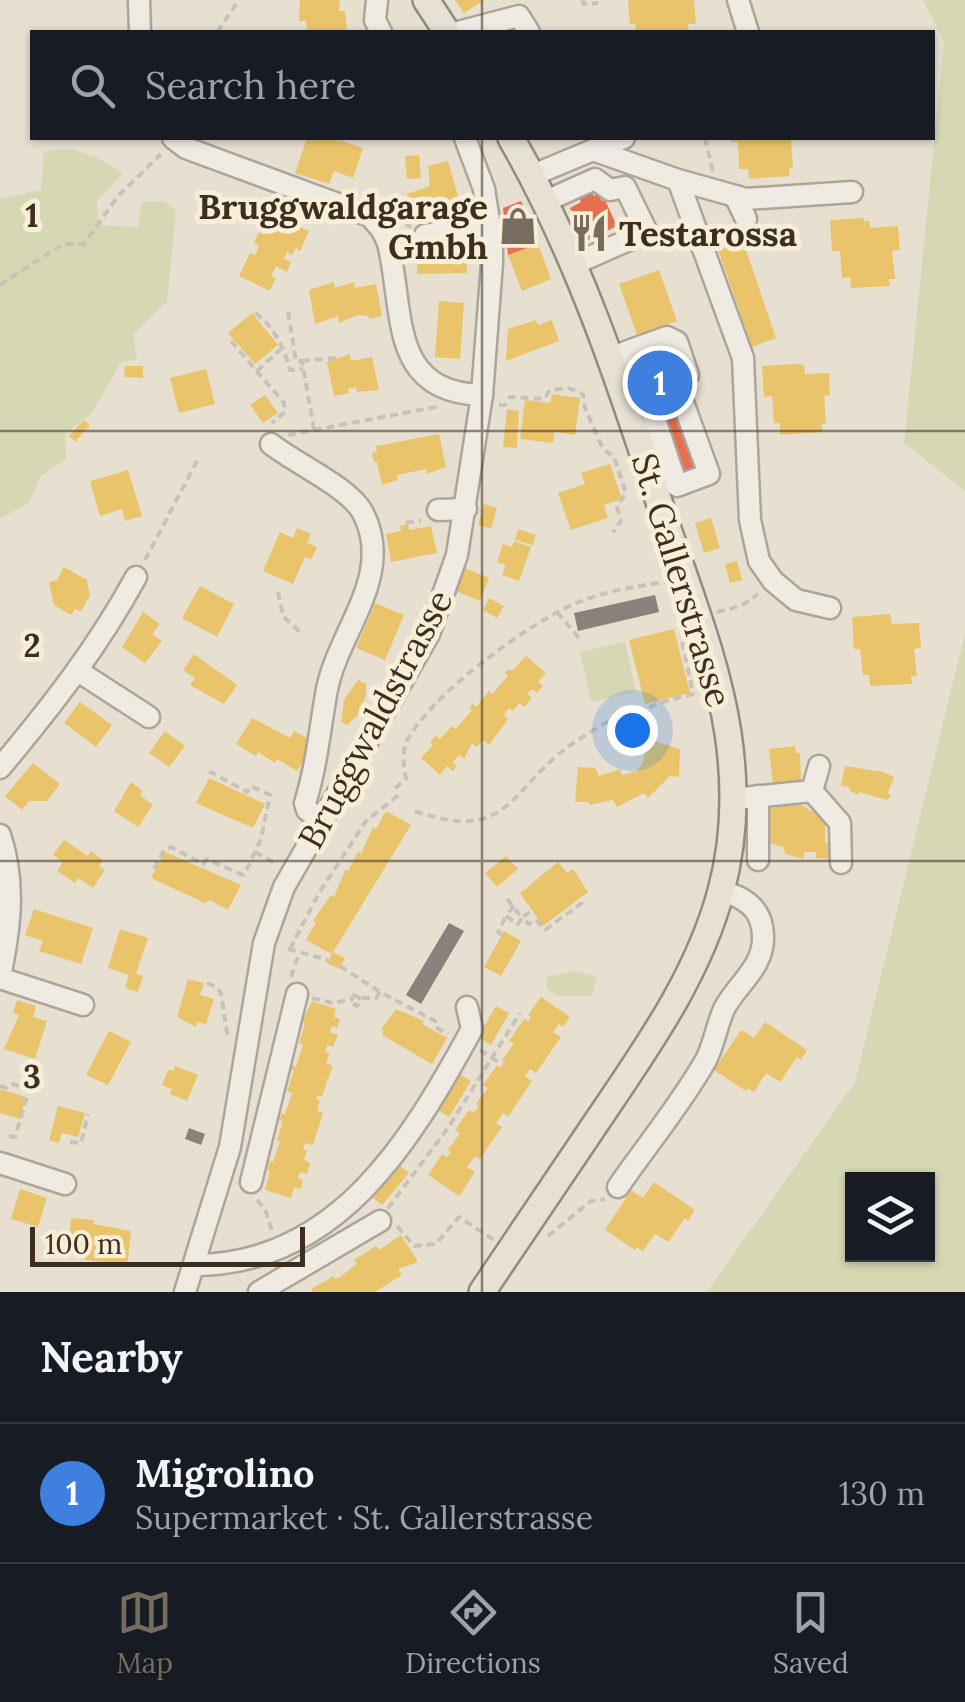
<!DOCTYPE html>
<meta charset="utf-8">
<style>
:root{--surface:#171b24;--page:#20242c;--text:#f1f3f6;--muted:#9ea1a6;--line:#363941;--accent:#786c5e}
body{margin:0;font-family:Lora,serif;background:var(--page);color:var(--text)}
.controls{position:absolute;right:30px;bottom:30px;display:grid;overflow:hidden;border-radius:0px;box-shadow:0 2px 8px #0004}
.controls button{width:90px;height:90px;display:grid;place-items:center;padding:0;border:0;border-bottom:2px solid var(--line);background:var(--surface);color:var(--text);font:50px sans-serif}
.scale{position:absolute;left:30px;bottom:25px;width:275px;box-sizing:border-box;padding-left:10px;border:5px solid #3d2e20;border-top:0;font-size:28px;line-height:35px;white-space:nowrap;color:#3d2e20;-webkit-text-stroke:8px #f7eed8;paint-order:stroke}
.you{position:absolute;left:632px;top:730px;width:35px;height:35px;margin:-25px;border:8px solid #fff;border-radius:50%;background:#1a73e8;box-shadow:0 0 0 15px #1a73e833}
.badge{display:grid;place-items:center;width:65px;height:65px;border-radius:50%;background:var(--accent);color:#fff;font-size:32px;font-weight:700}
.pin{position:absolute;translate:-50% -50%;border:5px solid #fff;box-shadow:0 2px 10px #0006}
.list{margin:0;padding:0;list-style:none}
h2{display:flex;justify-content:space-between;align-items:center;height:130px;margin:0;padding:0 40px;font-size:42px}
h2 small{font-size:32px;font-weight:400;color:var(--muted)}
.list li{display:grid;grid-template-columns:65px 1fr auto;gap:30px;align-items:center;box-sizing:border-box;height:140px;padding:0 40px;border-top:2px solid var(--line)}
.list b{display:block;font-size:38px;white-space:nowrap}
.list p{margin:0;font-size:32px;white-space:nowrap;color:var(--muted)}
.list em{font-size:32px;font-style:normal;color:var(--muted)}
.icon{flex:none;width:55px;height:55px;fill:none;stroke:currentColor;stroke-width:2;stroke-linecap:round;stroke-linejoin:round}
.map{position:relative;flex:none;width:965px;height:1292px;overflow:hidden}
.search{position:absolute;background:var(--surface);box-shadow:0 2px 8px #0004;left:30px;right:30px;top:30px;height:110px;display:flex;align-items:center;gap:25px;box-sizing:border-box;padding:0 35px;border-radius:0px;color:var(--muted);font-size:38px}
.sheet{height:270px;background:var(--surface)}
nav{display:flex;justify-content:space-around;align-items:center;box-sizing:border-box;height:140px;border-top:2px solid var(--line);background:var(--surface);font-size:28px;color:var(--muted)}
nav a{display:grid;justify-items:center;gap:5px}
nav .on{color:var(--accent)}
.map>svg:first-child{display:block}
</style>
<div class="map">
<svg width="965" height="1292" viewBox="0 0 965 1292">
<rect width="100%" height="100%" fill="#e7e0d1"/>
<!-- green -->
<g fill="#d6d7b3" fill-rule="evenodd">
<path d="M923,0H965V491L904,443L944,41Z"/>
<path d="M72,149L96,157L123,173L97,201L98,225L138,227L141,202L164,201L176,211L167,302L133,334L137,360L121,362L92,413L65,434L66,459L41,476L29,502L0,519V199L41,190L44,151Z"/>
<path d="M965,633V1292H707L855,1082ZM852,1180H928V1254H852Z"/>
<path d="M625,642L636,692L591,702L580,652Z"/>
<path d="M574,971L597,977L592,996H557L546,988L547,977Z"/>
</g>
<!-- homes -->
<g fill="#e9c46a">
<path d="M300,0H340L339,11H345L347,32H307L306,21H299Z"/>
<path d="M455,0H484L464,13Z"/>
<path d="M628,0H694L696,24H688L689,32H636L635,24H630Z"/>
<path d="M307,138H334L363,148L353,178L334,171L329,184L295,173Z"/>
<path d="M731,138H791L793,168L789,169V176L749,179L748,169H739L738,142H731Z"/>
<path d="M419,155L421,178L407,179L405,156Z"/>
<path d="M448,161L465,220L440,227L435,209L412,214L407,194L430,186L428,166Z"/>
<path d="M275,215L309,231L300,251L296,248L292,255L287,252L284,259L291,262L287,272L276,266L271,276L276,278L270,291L239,276L250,253L255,255L259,246L254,243L259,232L265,235Z"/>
<path d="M864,218V221H870V228L898,226L900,250L892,251L895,279H889L890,286L851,288L850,277L842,278L840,251H832L830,220Z"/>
<path d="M742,238L776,338L752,347L717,247Z"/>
<path d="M417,243H466L467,273L417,274Z"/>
<path d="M538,244L551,279L522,291L508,255Z"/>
<path d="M659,270L677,321L637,335L619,284Z"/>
<path d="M334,282L335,288L354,282L355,288L376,284L382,316L369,319V316L358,315L339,323L338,316L315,324L309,290Z"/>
<path d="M439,301L464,303L460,359L435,357Z"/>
<path d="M252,313L278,345L255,364L228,333Z"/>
<path d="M536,320L538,325L552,320L559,341L506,361L508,329Z"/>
<path d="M350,354L351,361L372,357L379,390L357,392L356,387L348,389L349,393L334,396L327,362Z"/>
<path d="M796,364L804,365L805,374L829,373L830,395L824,396L826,423L822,424V432L780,435V423H774L772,396L764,397L762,366Z"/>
<path d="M125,366H143V378L124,377Z"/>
<path d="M206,369L215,404L179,413L170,378Z"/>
<path d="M552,394L580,398L575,435L554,432L553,443L520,439L525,400L550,403Z"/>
<path d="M265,395L278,413L263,423L250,405Z"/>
<path d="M507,409L519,411L517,448L503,447Z"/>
<path d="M84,420L90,425L75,442L69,436Z"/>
<path d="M439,434L446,467L427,474L426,469L397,475L398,480L382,485L377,462H374L372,453L377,452L376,446Z"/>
<path d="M610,464L622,499L604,505L608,518L571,530L558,493L585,484L581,473Z"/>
<path d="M128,470L142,516L125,521L122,509L100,516L90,481Z"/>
<path d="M484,504L497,508L491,529L478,525Z"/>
<path d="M711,518L720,548L704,553L695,523Z"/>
<path d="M408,524L409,530L431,526L437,553L391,562L386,534L401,531L400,526Z"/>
<path d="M297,528L311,534L307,543L317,547L311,560L305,557L293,584L263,571L280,532L293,538Z"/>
<path d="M518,529L536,535L533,545L515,540Z"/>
<path d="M514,541L531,547L519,581L502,575L506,565L497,562L503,544L512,547Z"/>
<path d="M737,561L742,580L730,583L725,564Z"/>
<path d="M64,567L87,580L90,596L81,611L75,609L71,615L54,605L49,582L57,580Z"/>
<path d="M462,567L489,578L480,601L453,590Z"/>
<path d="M200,586L234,604L217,637L182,618Z"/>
<path d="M489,598L504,606L497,618L483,610Z"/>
<path d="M375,603L404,615L385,660L356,648Z"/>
<path d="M143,612L160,624L152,634L162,641L145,663L122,647Z"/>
<path d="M890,614L892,624L919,623L921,648L914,649L917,676L911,677L912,684L870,686L869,675H863L860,649H854L852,617Z"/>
<path d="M674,629L690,693L645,704L629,640Z"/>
<path d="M194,654L237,685L224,704L190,685L195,678L183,670Z"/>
<path d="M526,656L546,673L538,682L543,686L537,693L532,689L527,694L532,698L524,707L519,703L513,711L509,708L504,715L508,719L489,745L483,740L477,747L472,743L464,759L459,755L453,762L457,766L453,771L447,766L440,775L421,758L433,745L430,742L436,735L440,739L452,726L456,729L472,710L469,708L473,704L476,707L489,691L492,694L508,676L505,673L509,669L512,671Z"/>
<path d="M358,680L366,684V696L358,715L347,725L341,722L344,700Z"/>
<path d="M80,702L112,725L96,747L64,723Z"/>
<path d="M252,718L290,738L294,731L314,742L297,771L277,759L275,763L258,752L256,756L236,744Z"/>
<path d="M165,731L185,746L169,767L149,753Z"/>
<path d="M648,739L680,749L679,777L670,776L648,798L644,793L617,807L613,800L589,805V802H575L578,767L595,768L599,776L620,769L622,775L636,771L642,765Z"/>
<path d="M795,746L796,753H800L801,782L773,785L769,749Z"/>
<path d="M33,763L60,784L47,801H29L22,810L5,796Z"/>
<path d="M845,766L883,772L894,777L888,793L891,795L887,800L859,792V795L850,791V787L841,786Z"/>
<path d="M209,778L265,804L253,828L196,803Z"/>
<path d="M131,782L143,791L140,795L153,805L138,827L114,811Z"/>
<path d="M799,804L825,819V843L833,842V859L816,858V852H804V859L785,854L784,847L768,843L765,809Z"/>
<path d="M386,811L411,825L332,954L306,940L316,922L313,921L331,895L334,897L345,870L348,871L358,852L361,854L373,827L376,829Z"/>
<path d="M64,840L88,856L91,851L103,860L99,866L105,870L93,888L78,878L75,883L57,871L63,862L53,855Z"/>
<path d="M165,852L241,885L228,910L210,900L205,903L151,878Z"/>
<path d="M506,856L518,869L497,887L485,873Z"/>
<path d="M558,862L567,873L573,869L588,892L543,926L520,893Z"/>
<path d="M34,909L93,928L81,964L39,951L43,941L25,935Z"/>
<path d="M120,929L148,938L136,974L143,976L138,992L125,988L129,975L108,968Z"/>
<path d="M504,931L521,941L501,976L484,967Z"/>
<path d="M333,952L345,958L339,969L327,963Z"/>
<path d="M188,979L204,983L200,995L214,999L206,1024L197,1022L196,1027L177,1017Z"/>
<path d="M541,997L570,1017L563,1027L559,1024L553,1032L561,1037L536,1073L530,1069L525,1076L532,1081L508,1117L503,1113L496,1123L502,1127L480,1159L475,1156L467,1167L475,1172L459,1196L428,1175L442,1154L447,1157L451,1152L448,1150L460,1133L455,1130L469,1110L474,1113L479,1106L476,1104L488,1088L483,1085L497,1065L501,1068L505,1062L502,1060L514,1043L509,1041L524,1019L528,1021L531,1017L528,1015Z"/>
<path d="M17,1000L36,1006L33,1017L47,1021L35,1059L4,1049L19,1015L13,1013Z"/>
<path d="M312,1001L336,1009L334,1017L340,1019L337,1028L332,1026L330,1032L338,1035L333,1047L327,1045L325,1052L330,1053L326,1063L333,1066L328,1080L322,1078L327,1081L322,1097L317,1095L316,1099L320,1100L317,1111L323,1113L313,1145L305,1143L303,1149L307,1151L304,1160L310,1163L307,1174L300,1172L298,1178L303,1180L301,1189L294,1188L291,1198L265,1190L270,1171H267L270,1161L273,1162L280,1141L277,1140L283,1121L279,1120L282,1113L285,1114L292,1093L287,1091L294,1071L291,1070L292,1066L296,1067L303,1045L299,1043L305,1023L302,1022Z"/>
<path d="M496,1006L509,1013L491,1045L478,1037Z"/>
<path d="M396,1009L424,1021L422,1024L447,1038L432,1064L382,1035L384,1031L381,1030Z"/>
<path d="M765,1022L807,1050L801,1060L797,1057L780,1082L766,1073L754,1092L748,1088L746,1091L714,1070L741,1030L754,1038Z"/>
<path d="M109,1031L131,1042L108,1085L86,1075Z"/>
<path d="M175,1066L198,1075L187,1101L170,1094L172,1089L162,1085L168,1070L173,1071Z"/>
<path d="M458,1073L471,1081L449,1117L436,1109Z"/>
<path d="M0,1089L26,1097L20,1119L0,1113Z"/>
<path d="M58,1106L85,1113L78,1137L62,1133L59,1143L49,1140Z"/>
<path d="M397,1163L409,1173L382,1205L371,1196Z"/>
<path d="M654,1182L695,1210L688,1221L685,1218L668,1242L655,1234L643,1251L637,1247L635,1250L605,1230L631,1190L643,1198Z"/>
<path d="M20,1189L47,1198L38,1227L11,1219Z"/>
<path d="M71,1218L94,1220L93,1224L131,1231L127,1267L103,1265V1262L85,1260V1255L68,1254Z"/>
<path d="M401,1235L418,1262L398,1269L402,1275L375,1292H313L311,1289L334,1276L335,1279L340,1277L357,1264L354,1260L376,1246L379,1250Z"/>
</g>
<!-- shops -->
<g fill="#e76f51">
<path d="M590,188L594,196L598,194L602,201L605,200L617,226L586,241L570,208L581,202L577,194Z"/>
<path d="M521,201L538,244L508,255L503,208Z"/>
<path d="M658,366L664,369L702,472L680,480L646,370Z"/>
</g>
<!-- industry -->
<g fill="#8a817c">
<path d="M655,595L659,612L578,631L574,613Z"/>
<path d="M449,923L464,931L421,1004L406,995Z"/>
<path d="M189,1128L205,1134L201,1145L185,1139Z"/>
</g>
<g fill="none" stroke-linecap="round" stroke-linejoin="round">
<!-- minor casing -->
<g stroke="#ada599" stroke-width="25">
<g id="minor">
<path d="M139,0L140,32"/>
<path d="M377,0L375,20L381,32"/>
<path d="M738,0L748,32"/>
<path d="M458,32L519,16L529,32"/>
<path d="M173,138L186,148L370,216L382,230L388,243C405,313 388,392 482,395"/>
<path d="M593,150L624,138"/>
<path d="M533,175L593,150L678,180L743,358L750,520L759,561L773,581L796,600L830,608"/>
<path d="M678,180L746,199L852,192"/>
<path d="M735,196L746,219"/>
<path d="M546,201L595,179L610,190L625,187L647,232L574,264"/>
<path d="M425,243V235L490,225"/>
<path d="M609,358L667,337L677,342L688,375"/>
<path d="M637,365L673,474"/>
<path d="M614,373L655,358H667L709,474L677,486L673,474L652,481"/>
<path d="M271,444C296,464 349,487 363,513C395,575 339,630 327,689C320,727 317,765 305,803L307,810L322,820"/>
<path d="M438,510L466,509"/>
<path d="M78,671L149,717"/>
<path d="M0,768C51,707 98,647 136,577"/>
<path d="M812,791L819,766"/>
<path d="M758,796V860"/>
<path d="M734,799L812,791L840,823L841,863"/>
<path d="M0,835C16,883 10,928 0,977"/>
<path d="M0,978L83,1005"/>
<path d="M0,1163L65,1184"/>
<path d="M251,1182L297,994"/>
<path d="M618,1187C647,1145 681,1104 706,1060C714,1044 717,1025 724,1009C737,984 764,967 763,937C763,909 745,897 721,891"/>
<path d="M194,1265C337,1265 411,1141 472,1029L467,1007"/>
<path d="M185,1292L230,1147L264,943L284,887L429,634L457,555L482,395L492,263V240L484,189L465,138"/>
<path d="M259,1292L380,1221"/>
</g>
</g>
<!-- major casing -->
<g stroke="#928b80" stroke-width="30">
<g id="major">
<path d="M426,0L447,32"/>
<path d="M482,1292C521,1234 561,1175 600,1117C648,1046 699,974 721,891C735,839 736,786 728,733C717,661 689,592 666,523C623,392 580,258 511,138"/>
</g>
</g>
<!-- path -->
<g stroke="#c8c2b9" stroke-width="4" stroke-dasharray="8 5" stroke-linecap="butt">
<path d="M583,0V4L598,3"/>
<path d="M217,32L239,0"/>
<path d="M705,138L713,172"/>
<path d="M395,214L411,228"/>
<path d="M0,285L63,244H84L118,196L161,154"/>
<path d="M288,312L296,361H302L314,430"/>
<path d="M255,313C273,325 284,347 290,370L303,369"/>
<path d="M231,341L284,403L285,412L272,423"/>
<path d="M302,361L336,358"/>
<path d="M257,371L283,347"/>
<path d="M499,405H505L510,397L544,399L550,390L569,388L583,394L585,408L603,449L614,457L626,493L617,507L621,521L613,532"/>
<path d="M288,435L441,406"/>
<path d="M406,523L421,520"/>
<path d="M145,560L198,459"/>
<path d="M278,592L283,616L303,635"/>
<path d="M557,612L579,638"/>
<path d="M717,612L741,606L758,594"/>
<path d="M395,788L406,779C404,766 401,754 407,741C430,695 528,624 574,604C603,591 635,587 665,582"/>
<path d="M415,811C510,845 510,787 572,744C581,738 596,728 605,723C614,719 627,720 635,715C654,703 670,700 693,694L681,636"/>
<path d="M255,852L277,864"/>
<path d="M154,869L164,850L171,847L203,864L207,859L243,875L246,871L261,839L270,795L251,786L247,792L211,772L207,778"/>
<path d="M507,899L522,918L532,910"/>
<path d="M514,906L506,916L518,924L522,918L529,924L536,920L545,930L586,900"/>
<path d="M502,935L498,932L506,916"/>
<path d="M288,949L328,960"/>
<path d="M290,949L319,893L366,821L400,794"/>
<path d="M340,966L380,992L435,1021V1027L448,1034"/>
<path d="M291,977L299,953"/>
<path d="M207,983L218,988L221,994L228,1039"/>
<path d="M354,995L361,999L357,1006L350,1002Z"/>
<path d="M312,998L333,1003L352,999"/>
<path d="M362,998H376L380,992"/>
<path d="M480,1050L503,1065"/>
<path d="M0,1086L6,1088L12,1084L27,1088L28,1093L15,1137L9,1136"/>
<path d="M70,1142L81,1143L88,1114"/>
<path d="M257,1200L265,1209L272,1231"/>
<path d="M388,1208L448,1128L520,1013"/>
<path d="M397,1226L414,1246L436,1244L459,1217L494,1240"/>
<path d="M548,1236L591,1201L605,1199"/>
</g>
<!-- minor -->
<use href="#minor" stroke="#efebe3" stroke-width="20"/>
<!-- major -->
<use href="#major" stroke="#e6e1d4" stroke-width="25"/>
</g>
<!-- grid -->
<path fill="none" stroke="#3d2e20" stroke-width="2.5" stroke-opacity="0.55" d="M482,0V32M482,138V1292M0,431H965M0,861H965"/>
<!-- icons -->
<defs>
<g id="shop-bare" transform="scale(3)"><path d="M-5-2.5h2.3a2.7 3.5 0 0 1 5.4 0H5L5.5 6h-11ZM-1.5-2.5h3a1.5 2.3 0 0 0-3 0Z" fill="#786c5e" stroke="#f7eed8" stroke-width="2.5" paint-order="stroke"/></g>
<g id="restaurant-bare" transform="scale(3)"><path d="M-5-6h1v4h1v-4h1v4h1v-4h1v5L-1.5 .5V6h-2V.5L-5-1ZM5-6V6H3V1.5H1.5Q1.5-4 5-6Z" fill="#786c5e" stroke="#f7eed8" stroke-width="2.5" paint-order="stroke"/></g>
</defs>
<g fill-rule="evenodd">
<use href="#shop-bare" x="518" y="226"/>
<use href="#restaurant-bare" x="589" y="233"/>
</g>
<g text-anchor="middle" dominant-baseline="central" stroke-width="10" stroke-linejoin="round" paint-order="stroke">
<!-- poi labels -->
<g font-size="35" font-weight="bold" fill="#3d2e20" stroke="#f7eed8" text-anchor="end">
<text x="488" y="206">Bruggwaldgarage<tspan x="488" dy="40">Gmbh</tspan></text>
<text x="619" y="233" text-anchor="start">Testarossa</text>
</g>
<!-- street labels -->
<g font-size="35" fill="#3d2e20" stroke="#f7eed8">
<text transform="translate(682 580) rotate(73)">St. Gallerstrasse</text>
<text transform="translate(375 719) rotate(-62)">Bruggwaldstrasse</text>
</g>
</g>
<g font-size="32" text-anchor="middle" font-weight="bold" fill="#3d2e20" stroke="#f7eed8" stroke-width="10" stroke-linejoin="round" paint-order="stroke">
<text x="32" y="227">1</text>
<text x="32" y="657">2</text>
<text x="32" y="1088">3</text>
</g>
</svg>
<div class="controls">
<button><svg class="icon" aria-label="layers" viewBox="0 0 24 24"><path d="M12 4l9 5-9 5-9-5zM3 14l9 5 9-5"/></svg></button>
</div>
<div class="scale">100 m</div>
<div class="you"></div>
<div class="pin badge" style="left:660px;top:383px;background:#3f7fe0">1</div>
<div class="search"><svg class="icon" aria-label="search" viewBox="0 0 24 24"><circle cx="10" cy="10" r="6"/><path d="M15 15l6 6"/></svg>Search here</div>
</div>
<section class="sheet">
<h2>Nearby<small></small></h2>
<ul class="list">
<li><span class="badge" style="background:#3f7fe0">1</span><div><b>Migrolino</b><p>Supermarket · St. Gallerstrasse</p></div><em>130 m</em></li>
</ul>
</section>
<nav>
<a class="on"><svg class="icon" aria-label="map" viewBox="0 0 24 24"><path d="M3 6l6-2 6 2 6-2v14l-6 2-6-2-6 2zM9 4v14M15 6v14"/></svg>Map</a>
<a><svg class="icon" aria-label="directions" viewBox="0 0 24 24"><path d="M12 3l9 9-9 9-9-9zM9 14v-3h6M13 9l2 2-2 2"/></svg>Directions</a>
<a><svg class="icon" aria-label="saved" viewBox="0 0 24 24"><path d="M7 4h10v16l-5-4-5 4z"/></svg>Saved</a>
</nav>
